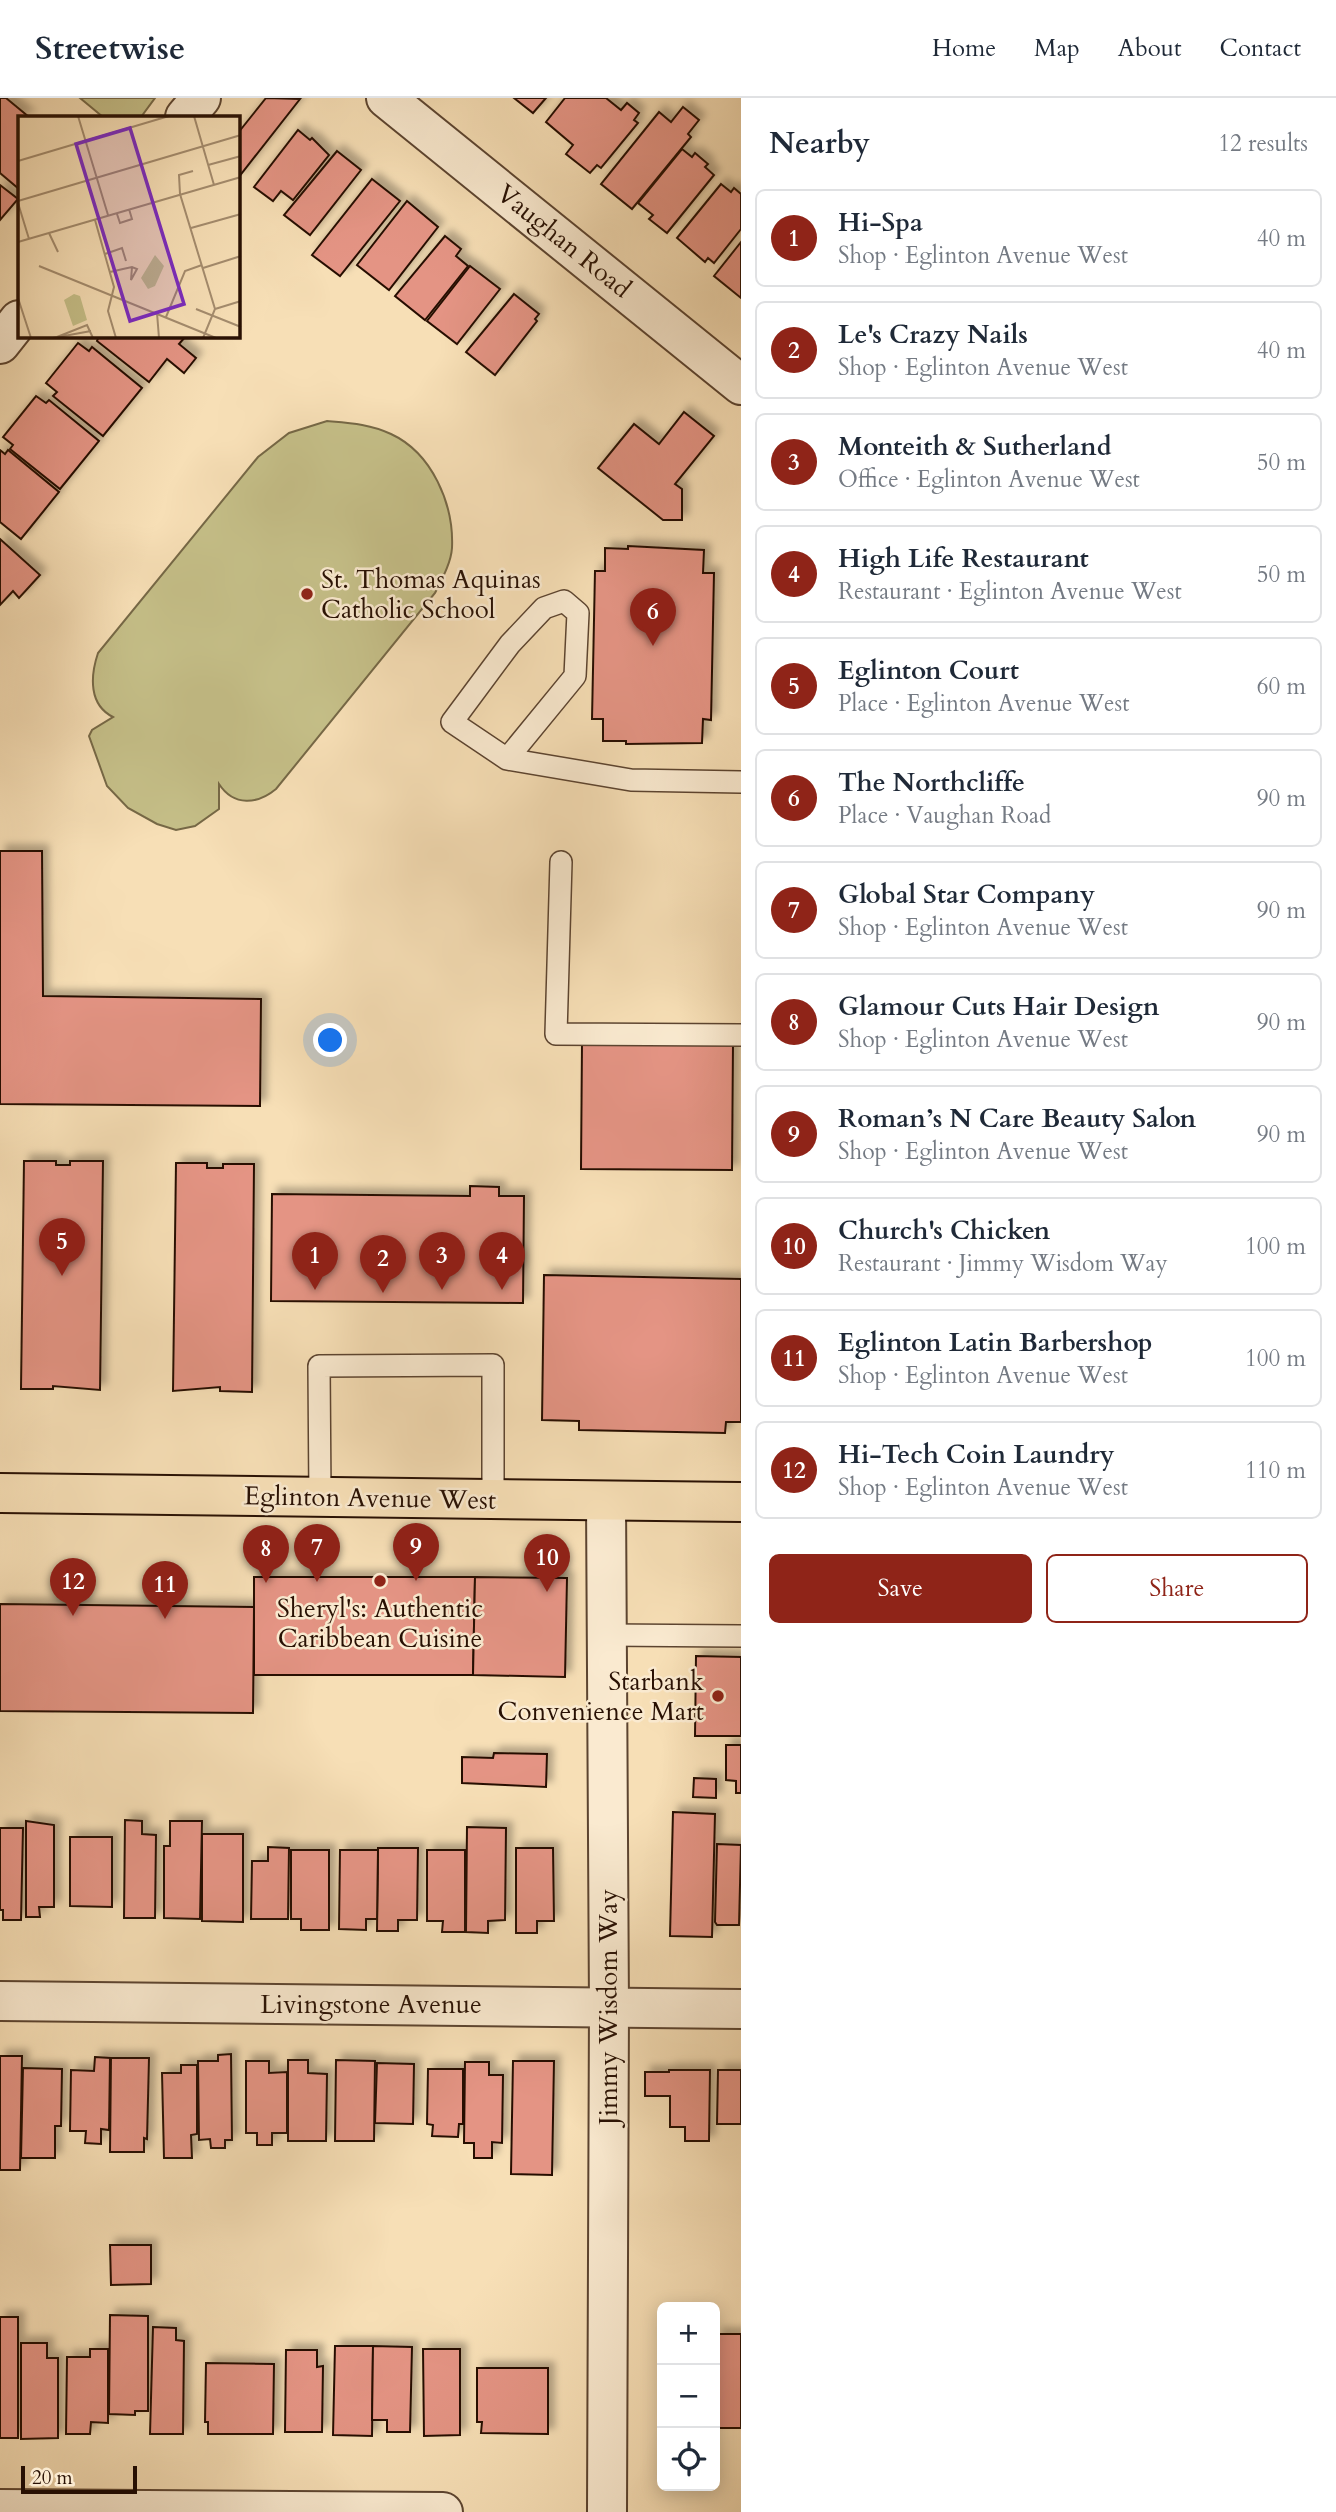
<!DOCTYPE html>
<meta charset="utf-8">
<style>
:root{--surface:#fff;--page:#f2f2f3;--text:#1f2937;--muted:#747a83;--line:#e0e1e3;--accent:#8f2418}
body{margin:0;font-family:Cardo,serif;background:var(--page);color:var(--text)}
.controls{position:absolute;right:21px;bottom:21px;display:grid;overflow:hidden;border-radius:10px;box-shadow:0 4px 18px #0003}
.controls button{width:63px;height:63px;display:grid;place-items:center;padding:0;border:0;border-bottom:2px solid var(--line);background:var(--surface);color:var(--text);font:35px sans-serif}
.scale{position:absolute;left:21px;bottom:18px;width:116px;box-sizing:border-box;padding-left:7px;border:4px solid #281003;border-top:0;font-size:19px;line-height:24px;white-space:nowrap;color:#281003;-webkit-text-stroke:5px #faead0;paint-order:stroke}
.you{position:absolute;left:331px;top:943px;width:24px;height:24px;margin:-18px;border:5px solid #fff;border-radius:50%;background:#1a73e8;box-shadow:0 0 0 10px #1a73e833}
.badge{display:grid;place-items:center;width:46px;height:46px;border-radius:50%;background:var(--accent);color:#fff;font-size:23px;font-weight:700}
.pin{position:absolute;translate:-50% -58px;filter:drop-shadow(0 2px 4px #0008)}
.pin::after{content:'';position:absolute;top:37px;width:24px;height:21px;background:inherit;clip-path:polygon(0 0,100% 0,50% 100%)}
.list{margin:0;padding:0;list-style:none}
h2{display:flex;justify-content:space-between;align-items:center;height:91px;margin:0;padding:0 28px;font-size:30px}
h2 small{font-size:23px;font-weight:400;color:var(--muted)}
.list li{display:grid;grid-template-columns:46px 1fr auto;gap:21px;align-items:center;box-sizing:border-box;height:98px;margin:0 14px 14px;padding:0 14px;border:2px solid var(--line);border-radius:10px}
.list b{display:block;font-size:26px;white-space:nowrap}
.list p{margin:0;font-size:23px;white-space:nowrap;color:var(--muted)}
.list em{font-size:23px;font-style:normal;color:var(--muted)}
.actions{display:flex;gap:14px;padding:21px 28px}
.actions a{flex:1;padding:16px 0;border:2px solid var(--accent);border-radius:10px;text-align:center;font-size:24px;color:var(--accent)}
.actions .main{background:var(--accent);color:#fff}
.icon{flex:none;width:38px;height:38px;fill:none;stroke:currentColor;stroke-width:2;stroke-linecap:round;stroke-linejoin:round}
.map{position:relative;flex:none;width:741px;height:2414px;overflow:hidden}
header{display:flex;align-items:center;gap:42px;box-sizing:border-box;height:98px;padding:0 35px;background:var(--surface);border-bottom:2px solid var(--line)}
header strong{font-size:33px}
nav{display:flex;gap:38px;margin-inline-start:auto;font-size:24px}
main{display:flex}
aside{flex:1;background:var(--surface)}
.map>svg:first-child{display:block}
</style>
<header>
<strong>Streetwise</strong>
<nav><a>Home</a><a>Map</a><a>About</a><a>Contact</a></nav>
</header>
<main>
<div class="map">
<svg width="741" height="2414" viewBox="0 0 741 2414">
<defs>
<filter id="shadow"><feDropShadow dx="6" dy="-6" stdDeviation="3.5" flood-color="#0004"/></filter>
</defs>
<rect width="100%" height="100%" fill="#f7dfb6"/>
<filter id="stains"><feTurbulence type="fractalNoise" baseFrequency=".00286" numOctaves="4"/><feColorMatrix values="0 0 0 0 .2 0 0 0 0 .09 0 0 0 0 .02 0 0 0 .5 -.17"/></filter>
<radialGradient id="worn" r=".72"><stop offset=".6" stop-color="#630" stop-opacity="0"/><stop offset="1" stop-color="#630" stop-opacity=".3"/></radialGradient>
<!-- green -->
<g fill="#c5bf88" stroke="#766846" stroke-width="2">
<path d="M80,0H155L141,19H103Z"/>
<path d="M327,323C350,325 370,326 391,336C432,355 454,406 452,450C451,465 442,481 435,495L276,691C258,706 234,709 219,686V711L195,728L176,732L157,726L128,710L107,688L89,638L92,632L113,619C89,607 90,579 98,555L258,359L289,335Z"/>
</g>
<!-- building -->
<g fill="#e49484" stroke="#281003" stroke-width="2" filter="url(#shadow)">
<path d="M0,0H6L29,19H19V91L0,75Z"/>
<path d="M266,0L300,1L238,80V35Z"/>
<path d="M514,0H546L533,15Z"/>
<path d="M565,0H606L621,12L627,5L639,15L634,22L638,25L601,70L597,67L590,75L566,56L573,47L546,24Z"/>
<path d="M683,9L699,22L688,36L691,39L632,111L601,86L659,14L671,24Z"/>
<path d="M298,32L310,42L312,40L329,57L293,102L281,93L273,103L254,89Z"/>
<path d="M682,51L692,59L695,55L708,66L705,69L714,77L667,135L649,121L653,117L638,105Z"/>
<path d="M337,53L361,72L310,137L284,117Z"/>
<path d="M372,81L400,103L340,178L312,157Z"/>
<path d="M721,86L731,94L734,90L741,96V131L714,165L708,160L705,164L677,140Z"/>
<path d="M0,87L18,101L0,122Z"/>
<path d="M407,103L438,129L389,192L357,167Z"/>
<path d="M445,138L461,151L456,158L468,168L425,222L395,198Z"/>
<path d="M741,144V200L714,178Z"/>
<path d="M470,168L500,191L457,246L427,223Z"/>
<path d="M514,196L539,216L535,221L537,223L495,277L466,254Z"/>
<path d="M99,238H186L179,246L196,260L184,275L167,261L149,284L97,243Z"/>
<path d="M78,245L89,253L92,249L142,290L103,338L53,298L57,294L46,285Z"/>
<path d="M36,298L46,305L49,302L99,343L60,391L10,351L13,347L3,339Z"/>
<path d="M684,314L714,338L675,386L682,391V422H663L598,370L634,326L659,346Z"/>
<path d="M0,352L5,356L8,352L59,394L21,441L0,424Z"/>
<path d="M0,441L40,477L19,500L13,493L0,507Z"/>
<path d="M628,448L704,452L703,475H714L711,622L703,621L702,645L626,646V643H603V621H592L595,473H605V450L628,451Z"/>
<path d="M0,753H42L43,898L261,901L260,1008L0,1006Z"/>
<path d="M582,945L733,946L732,1072L581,1071Z"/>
<path d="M24,1063H56V1067H70V1063H103L100,1292L53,1288V1291H21Z"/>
<path d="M176,1065H207V1070H223V1066H254L252,1294L220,1293V1289L173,1293Z"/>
<path d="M470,1088L499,1089V1098H524L523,1205L271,1203L272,1096L470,1098Z"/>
<path d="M544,1177L741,1181V1324H726L725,1335L579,1332V1323L542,1322Z"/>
<path d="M254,1479H475L473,1577H254Z"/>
<path d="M475,1479L567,1480L565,1579L473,1577Z"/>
<path d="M0,1506L254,1509L253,1615L0,1613Z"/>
<path d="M696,1558L741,1559V1638H695Z"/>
<path d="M726,1647H741V1695H736V1683L726,1682Z"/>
<path d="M494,1655L547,1656L546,1689L462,1685V1659L493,1660Z"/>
<path d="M694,1680L716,1681V1700L693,1699Z"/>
<path d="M673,1714L715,1716L712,1839L670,1838Z"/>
<path d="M125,1722L142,1723V1736L156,1737L155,1820H124Z"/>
<path d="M26,1723L54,1727V1809H39L40,1819H26Z"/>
<path d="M170,1723H202L200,1821L164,1820V1748H170Z"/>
<path d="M467,1729L506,1730L505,1822L488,1823V1835L466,1834Z"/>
<path d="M0,1730H23L21,1822H3V1812H0Z"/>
<path d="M202,1736H243V1824L202,1823Z"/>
<path d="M70,1739H112V1809L70,1808Z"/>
<path d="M717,1746L741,1747L739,1827H717L715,1824Z"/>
<path d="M268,1749L289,1750L288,1821H251L252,1763H268Z"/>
<path d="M378,1750H418L417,1822H398V1833H377Z"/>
<path d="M516,1750H553L554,1823H537V1835H516Z"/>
<path d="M291,1752H329V1832H301V1821H291Z"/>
<path d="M340,1752H378L377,1821H366V1832L339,1831Z"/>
<path d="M427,1752H465V1834H442L443,1823H427Z"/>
<path d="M231,1956L232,2042H225V2050H211L210,2041L199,2042L198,1963H218V1957Z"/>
<path d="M0,1958H22L20,2072H0Z"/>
<path d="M95,1959L110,1960L109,2032L101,2031V2046L85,2045L86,2033H70L71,1972L94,1973Z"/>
<path d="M111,1960H149L147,2041L144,2040V2054H110Z"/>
<path d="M288,1962H308V1975L327,1976L326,2043H288Z"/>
<path d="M336,1962L375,1963L374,2043H335Z"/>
<path d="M246,1963H269V1975L287,1974V2035H272V2047H257V2035H246Z"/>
<path d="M513,1963H554L552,2077L511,2076Z"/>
<path d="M465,1964H489V1977H503L502,2045L492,2044V2060H474V2045H464Z"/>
<path d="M377,1965L414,1966L413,2026L375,2025Z"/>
<path d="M181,1967H197V2036L191,2037L192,2060H164L162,1975H181Z"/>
<path d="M23,1970L62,1971L61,2028H55V2060H21Z"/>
<path d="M428,1971H463V2026H459L458,2039L432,2038L433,2027L427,2026Z"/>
<path d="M669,1972H710L709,2043H685V2029H670V1998H645V1974H669Z"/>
<path d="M718,1972H741V2026H717Z"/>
<path d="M110,2147H151V2186L111,2187Z"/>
<path d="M110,2217L148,2218V2313H135V2317L109,2316Z"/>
<rect x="0" y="2219" width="18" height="121"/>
<path d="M153,2229L176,2230V2242L184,2243L183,2336H150Z"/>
<path d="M717,2236H741V2330H715Z"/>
<path d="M21,2245H47V2260H58V2340L21,2341Z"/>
<path d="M335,2248H373L372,2338L333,2337Z"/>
<path d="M373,2248L412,2249L410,2334H387V2322H372Z"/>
<path d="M90,2251H108V2325L91,2324L90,2336H66L67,2259H90Z"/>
<path d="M423,2251H460V2337L424,2338Z"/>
<path d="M286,2252H317V2269L323,2268L322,2334H285Z"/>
<path d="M206,2265L274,2266L273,2336H208V2324H205Z"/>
<path d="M477,2270H548V2336L481,2335L482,2324H477Z"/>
</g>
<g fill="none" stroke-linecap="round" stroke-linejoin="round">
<!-- lane casing -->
<g stroke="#5c4430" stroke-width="24">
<g id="lane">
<path d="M507,661L575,578L578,515L564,503L544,510L510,546L452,624L507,661L631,682L741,684"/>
<path d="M561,764L556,936L741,937"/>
<path d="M320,1400L319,1268L493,1267V1402"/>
<path d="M605,1537L741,1538"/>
</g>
</g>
<!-- street casing -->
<g stroke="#5c4430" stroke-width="42">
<g id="street">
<path d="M386,0L741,287"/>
<path d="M185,19L201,0"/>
<path d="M0,246L19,222"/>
<path d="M606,1403L609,1909L607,2414"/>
<path d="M0,1903L741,1911"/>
<path d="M0,2411L443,2414"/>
</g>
</g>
<!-- primary casing -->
<g stroke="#281003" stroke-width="42">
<path id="primary" d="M0,1395L741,1404"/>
</g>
<!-- lane -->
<use href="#lane" stroke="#faead0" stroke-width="21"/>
<!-- street -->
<use href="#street" stroke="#faead0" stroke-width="38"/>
<!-- primary -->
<use href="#primary" stroke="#f7dfb6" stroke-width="38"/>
</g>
<!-- markers -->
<g fill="#8f2418" stroke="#faead0" stroke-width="2.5">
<circle cx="307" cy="496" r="7"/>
<circle cx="380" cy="1483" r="7"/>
<circle cx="718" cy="1598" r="7"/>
</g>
<g text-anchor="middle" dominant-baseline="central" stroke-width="5" stroke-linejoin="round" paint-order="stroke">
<!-- street labels -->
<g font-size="26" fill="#281003" stroke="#faead0">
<text transform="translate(564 143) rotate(39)">Vaughan Road</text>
<text transform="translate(370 1400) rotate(1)">Eglinton Avenue West</text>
<text x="371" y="1906">Livingstone Avenue</text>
<text transform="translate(608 1909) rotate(-90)">Jimmy Wisdom Way</text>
</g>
<!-- poi labels -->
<g font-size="26" fill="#281003" stroke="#faead0" text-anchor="start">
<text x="321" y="481">St. Thomas Aquinas<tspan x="321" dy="30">Catholic School</tspan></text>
<text x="380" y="1510" text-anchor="middle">Sheryl's: Authentic<tspan x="380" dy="30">Caribbean Cuisine</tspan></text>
<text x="704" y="1583" text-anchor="end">Starbank<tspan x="704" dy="30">Convenience Mart</tspan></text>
</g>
</g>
<!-- overview -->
<g transform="translate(18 18)">
<rect width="222" height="222" fill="#f7dfb6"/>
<path d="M137,139L146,150L137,170L130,173L123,162ZM56,178L62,180L69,204L55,210L46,184Z" fill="#c5bf88"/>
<path fill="none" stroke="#a48c6e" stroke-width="2" d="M60,0L90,99M176,0L196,69M0,45L151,0M190,49L223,40M175,55L161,59L162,78L197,193L185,222M0,85L223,19M0,87L11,123M99,98L102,107L114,103L111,93M77,104L96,171L90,195L98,222M173,112L223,98M31,117L40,136M0,126L223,61M87,138L104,132L108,145M21,150L198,222M185,152L223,140M92,156L105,153L114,151L119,153L113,164L114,151M0,182L13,222M178,193L223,211M197,193L223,185M139,197L141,222M148,201L167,155L184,149M39,221L69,209L75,222M35,222L73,215"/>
<path fill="#7b2cbf" fill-opacity="0.15" stroke="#7b2cbf" stroke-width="3.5" d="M112,12L166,188L112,205L58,28Z"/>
<rect width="222" height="222" fill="none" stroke="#281003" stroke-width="3.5"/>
</g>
<rect width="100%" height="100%" filter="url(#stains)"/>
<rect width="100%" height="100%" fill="url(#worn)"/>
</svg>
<div class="controls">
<button>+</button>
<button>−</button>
<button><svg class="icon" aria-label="locate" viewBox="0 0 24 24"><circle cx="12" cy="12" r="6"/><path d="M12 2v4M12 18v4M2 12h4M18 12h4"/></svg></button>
</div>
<div class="scale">20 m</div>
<div class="you"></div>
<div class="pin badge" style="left:315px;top:1192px">1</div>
<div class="pin badge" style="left:383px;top:1195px">2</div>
<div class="pin badge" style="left:442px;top:1192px">3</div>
<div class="pin badge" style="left:502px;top:1192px">4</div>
<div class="pin badge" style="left:62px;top:1178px">5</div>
<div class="pin badge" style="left:653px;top:548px">6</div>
<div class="pin badge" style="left:317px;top:1484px">7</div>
<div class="pin badge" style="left:266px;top:1485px">8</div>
<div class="pin badge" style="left:416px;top:1483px">9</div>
<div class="pin badge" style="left:547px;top:1494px">10</div>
<div class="pin badge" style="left:165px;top:1521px">11</div>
<div class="pin badge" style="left:73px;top:1518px">12</div>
</div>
<aside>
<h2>Nearby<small>12 results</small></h2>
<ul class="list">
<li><span class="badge">1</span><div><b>Hi-Spa</b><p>Shop · Eglinton Avenue West</p></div><em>40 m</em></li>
<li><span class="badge">2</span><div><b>Le's Crazy Nails</b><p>Shop · Eglinton Avenue West</p></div><em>40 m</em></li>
<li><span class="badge">3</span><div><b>Monteith &amp; Sutherland</b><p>Office · Eglinton Avenue West</p></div><em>50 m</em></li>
<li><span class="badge">4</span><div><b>High Life Restaurant</b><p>Restaurant · Eglinton Avenue West</p></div><em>50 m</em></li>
<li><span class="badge">5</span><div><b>Eglinton Court</b><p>Place · Eglinton Avenue West</p></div><em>60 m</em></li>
<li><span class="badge">6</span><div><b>The Northcliffe</b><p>Place · Vaughan Road</p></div><em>90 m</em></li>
<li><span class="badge">7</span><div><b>Global Star Company</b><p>Shop · Eglinton Avenue West</p></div><em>90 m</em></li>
<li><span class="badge">8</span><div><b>Glamour Cuts Hair Design</b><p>Shop · Eglinton Avenue West</p></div><em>90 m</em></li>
<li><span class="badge">9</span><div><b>Roman’s N Care Beauty Salon</b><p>Shop · Eglinton Avenue West</p></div><em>90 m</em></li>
<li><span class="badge">10</span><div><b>Church's Chicken</b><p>Restaurant · Jimmy Wisdom Way</p></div><em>100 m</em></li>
<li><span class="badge">11</span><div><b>Eglinton Latin Barbershop</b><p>Shop · Eglinton Avenue West</p></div><em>100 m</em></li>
<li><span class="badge">12</span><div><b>Hi-Tech Coin Laundry</b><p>Shop · Eglinton Avenue West</p></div><em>110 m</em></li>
</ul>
<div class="actions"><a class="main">Save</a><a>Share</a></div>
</aside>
</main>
